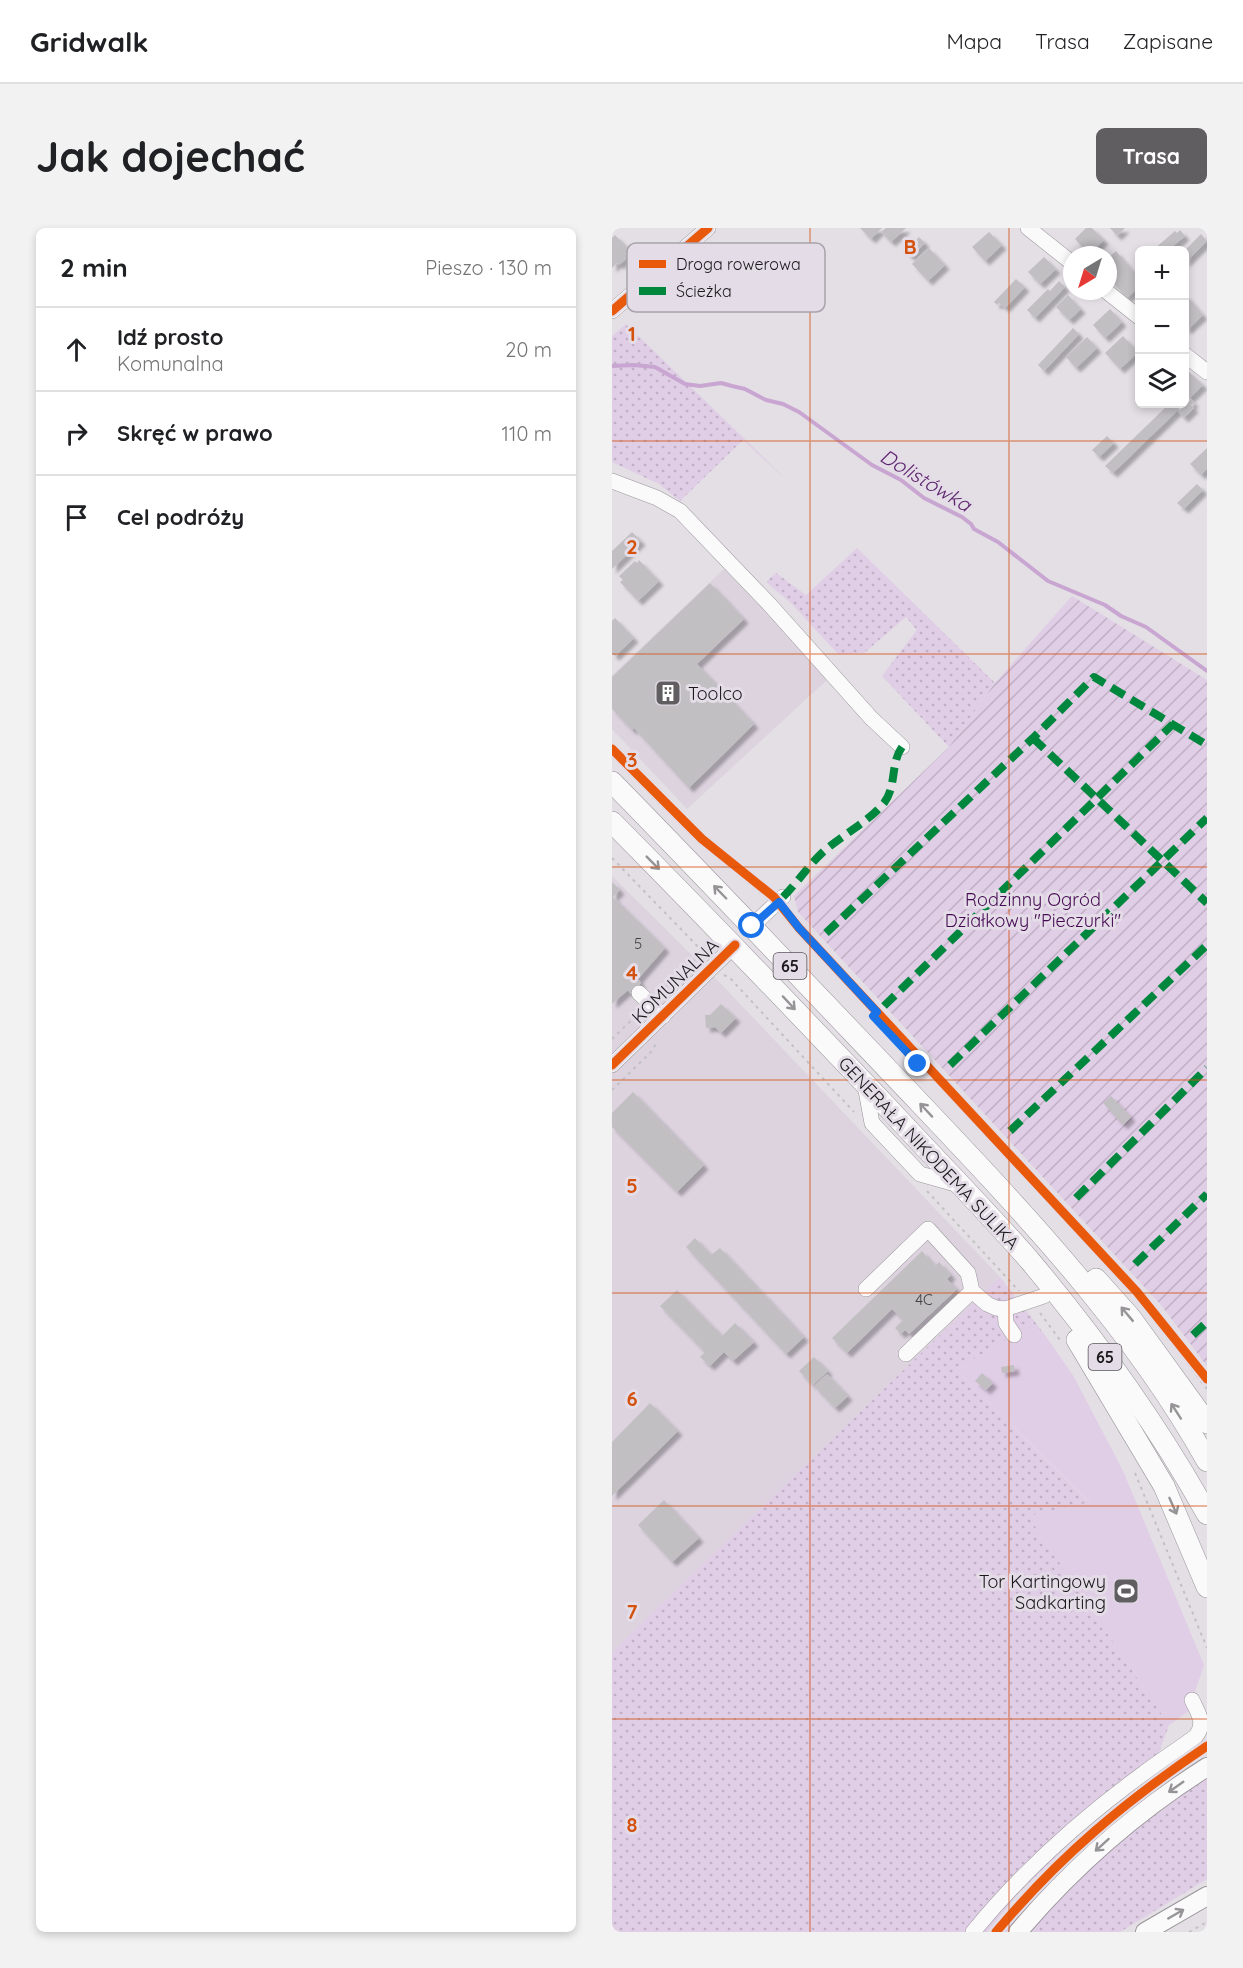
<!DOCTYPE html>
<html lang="pl">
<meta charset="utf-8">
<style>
:root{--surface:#fff;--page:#f2f2f2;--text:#202124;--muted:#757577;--line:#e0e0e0;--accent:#615e62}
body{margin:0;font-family:Quicksand,sans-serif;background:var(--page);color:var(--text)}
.controls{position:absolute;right:18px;top:18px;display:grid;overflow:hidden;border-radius:9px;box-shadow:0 3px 9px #0003}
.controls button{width:54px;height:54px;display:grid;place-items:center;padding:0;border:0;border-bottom:2px solid var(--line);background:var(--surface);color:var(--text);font:30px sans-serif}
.compass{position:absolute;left:451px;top:18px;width:54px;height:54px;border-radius:50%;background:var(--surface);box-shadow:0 3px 9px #0003;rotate:218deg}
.stop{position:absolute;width:18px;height:18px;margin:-14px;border:4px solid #1a73e8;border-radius:50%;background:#fff}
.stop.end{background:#1a73e8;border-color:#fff;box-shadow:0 2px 6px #0008}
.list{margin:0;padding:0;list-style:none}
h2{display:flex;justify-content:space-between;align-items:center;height:78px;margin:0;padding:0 24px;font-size:26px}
h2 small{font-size:20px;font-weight:400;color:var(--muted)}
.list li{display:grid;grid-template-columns:39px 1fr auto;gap:18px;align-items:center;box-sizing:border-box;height:84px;padding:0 24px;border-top:2px solid var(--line)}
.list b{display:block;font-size:22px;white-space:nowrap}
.list p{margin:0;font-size:20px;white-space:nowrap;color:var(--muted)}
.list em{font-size:20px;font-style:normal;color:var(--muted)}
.icon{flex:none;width:33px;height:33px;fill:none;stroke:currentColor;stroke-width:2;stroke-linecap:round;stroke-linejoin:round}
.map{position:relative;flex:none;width:595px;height:1704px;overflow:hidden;border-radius:9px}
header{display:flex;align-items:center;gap:36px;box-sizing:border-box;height:84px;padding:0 30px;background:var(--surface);border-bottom:2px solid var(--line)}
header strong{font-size:28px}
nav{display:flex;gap:33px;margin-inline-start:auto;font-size:21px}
.intro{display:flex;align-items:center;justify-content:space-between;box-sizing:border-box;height:144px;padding:0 36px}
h1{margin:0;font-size:42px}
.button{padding:15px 27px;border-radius:9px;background:var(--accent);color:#fff;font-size:21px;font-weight:700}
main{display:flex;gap:36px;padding:0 36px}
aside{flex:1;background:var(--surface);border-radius:9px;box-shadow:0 3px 9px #0003}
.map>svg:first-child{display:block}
</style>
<header>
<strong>Gridwalk</strong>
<nav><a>Mapa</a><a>Trasa</a><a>Zapisane</a></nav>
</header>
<div class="intro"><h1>Jak dojechać</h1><a class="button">Trasa</a></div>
<main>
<aside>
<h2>2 min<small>Pieszo · 130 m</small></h2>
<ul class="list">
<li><svg class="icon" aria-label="ahead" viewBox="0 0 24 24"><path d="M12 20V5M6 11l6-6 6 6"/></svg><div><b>Idź prosto</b><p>Komunalna</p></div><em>20 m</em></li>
<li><svg class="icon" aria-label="right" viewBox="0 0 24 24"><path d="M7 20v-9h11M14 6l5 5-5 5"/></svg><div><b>Skręć w prawo</b></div><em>110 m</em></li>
<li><svg class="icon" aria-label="arrive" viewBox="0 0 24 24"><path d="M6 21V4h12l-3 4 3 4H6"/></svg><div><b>Cel podróży</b></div></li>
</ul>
</aside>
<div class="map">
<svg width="595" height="1704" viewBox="0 0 595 1704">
<defs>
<pattern id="grass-dots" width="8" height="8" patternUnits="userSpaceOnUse" patternTransform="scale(1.5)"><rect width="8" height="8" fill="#e0cde6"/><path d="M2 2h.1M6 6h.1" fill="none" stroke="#c0afc5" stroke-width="1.8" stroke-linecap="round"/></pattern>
<pattern id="garden-furrows" width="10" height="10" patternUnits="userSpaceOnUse" patternTransform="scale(1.5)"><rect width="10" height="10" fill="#e0cde6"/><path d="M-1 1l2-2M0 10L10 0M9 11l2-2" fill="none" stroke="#c0afc5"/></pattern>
<filter id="shadow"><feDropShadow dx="4.5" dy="4.5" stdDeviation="1.5" flood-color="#0004"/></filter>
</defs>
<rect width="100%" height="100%" fill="#e3dfe5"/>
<!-- built -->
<g fill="#dcd3df">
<path d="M112,341L217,450L75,581L0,501V447Z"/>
<path d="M0,648L110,757L388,1049L0,1424Z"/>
</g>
<!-- grass -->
<g fill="url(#grass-dots)">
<path d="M14,96L181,258L131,212L68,273L47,256L0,234V108Z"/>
<path d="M245,320L383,455L337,519L270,448L305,402L294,389L252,425L226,426L179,375L154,354L164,345L194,367Z"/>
<path d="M388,1049L433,1107L415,1099L344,1142L478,1275L417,1289L557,1497L545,1530L406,1666L375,1704H0V1424Z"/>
<path d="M595,1549V1651L508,1704H416L475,1641L506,1615Z"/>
<path d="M473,1614L474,1615L462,1631L420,1673L395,1704L389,1702L449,1635Z"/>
</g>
<!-- garden -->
<path fill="url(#garden-furrows)" d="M460,368L595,452V1138L549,1077L186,684L182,668L337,519L383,455Z"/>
<!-- pitch -->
<path fill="#e0cde6" d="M415,1099L433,1107L462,1149L511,1243L592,1437L576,1484L557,1497L416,1288L478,1274L344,1142Z"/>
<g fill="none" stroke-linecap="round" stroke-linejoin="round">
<!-- stream -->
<path stroke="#c8a6d1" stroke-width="4" d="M0,138L22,137L43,139L73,156L88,158L109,155L120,158L133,161L154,172L171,176L187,184L260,237L289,252L312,270L350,289L359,296L362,301L386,314L436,353L493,377L509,388L534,399L595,443"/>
</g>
<!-- building -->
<g fill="#c2bfc3" filter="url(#shadow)">
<path d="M248,0H270L259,11Z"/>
<path d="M274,0H294L279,14L269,4Z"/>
<path d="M474,0H480L492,12L477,26L463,11Z"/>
<path d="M498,0H513L505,8Z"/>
<path d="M568,2L573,8L556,22L542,21L563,3L565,5Z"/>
<path d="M377,4L390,17L373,33L360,19Z"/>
<path d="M589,6L595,13L573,35V22Z"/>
<path d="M3,7L16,20L13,24L16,27L14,28L15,30L7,37L5,35L0,40V10Z"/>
<path d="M307,9L313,15L299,29L293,23Z"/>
<path d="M317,20L333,37L316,53L300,36Z"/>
<path d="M504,23L528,51V58L515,70L496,50V30Z"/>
<path d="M432,29L444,41L428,56L416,44Z"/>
<path d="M404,51L413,59L393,80L387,75L385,77L382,74Z"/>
<path d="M447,53L453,59L423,90L415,82L436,61L438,63Z"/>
<path d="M573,66L591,87L575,102L573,99Z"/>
<path d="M456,67L469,81L457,92L444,79Z"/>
<path d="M498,81L510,94L493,110L481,97Z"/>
<path d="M461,100L467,106L432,143L426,137Z"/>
<path d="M511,108L526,124L508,141L493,125Z"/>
<path d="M475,109L485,120L464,140L454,129Z"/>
<path d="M576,143L591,157L577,171L573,166V147Z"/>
<path d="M579,171L582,175L579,177L582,180L572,190L566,184Z"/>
<path d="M557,176H561L567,181L501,245L493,238Z"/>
<path d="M495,208L502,215L487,229L480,222Z"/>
<path d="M595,220V241L589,247L578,236Z"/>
<path d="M585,256L591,262L572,281L565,275Z"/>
<path d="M20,304L29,313L0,341V323Z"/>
<path d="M27,332L47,353L26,373L8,354L11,352L7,348L23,333L25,335Z"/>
<path d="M98,355L132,391L85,436L142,496L77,560L22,500L20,502L0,481V449Z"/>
<path d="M3,390L22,410L3,428L0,426V393Z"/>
<path d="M0,654L8,662L1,669L53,720L26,751L29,755L19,766L16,762L0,776Z"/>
<path d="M109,776L124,790L109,805L103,799L94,800L93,787H98Z"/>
<path d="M21,864L92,937L65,964L0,899V885Z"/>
<path d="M499,868L519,889L511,897L491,875Z"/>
<path d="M83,1010L99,1027L108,1020L192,1109L174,1126L74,1019Z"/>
<path d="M310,1023L323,1038L327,1034L339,1047L335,1051L345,1061L297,1106L293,1102L289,1106L283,1100L291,1092L280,1081L235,1125L220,1110Z"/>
<path d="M65,1062L110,1108L123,1095L142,1114L121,1133L112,1124L98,1138L88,1129L93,1124L48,1078Z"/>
<path d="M202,1129L216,1143L201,1157L187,1143Z"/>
<path d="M402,1137L403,1143L390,1145L389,1139Z"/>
<path d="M370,1145L381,1155L374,1162L363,1153Z"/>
<path d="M215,1146L236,1168L223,1180L202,1158Z"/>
<path d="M38,1175L66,1203L0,1268V1214Z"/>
<path d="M52,1272L87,1310L60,1334L26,1297Z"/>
</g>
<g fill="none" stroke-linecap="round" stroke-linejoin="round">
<!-- minor casing -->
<g stroke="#99969a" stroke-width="16">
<g id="minor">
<path d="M416,0L460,35"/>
<path d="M494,63L528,90"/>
<path d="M0,83L96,0"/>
<path d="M572,126L595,144"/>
<path d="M0,253L45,270L68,283L158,377L259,490L290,519"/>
<path d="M140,698L171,669"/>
<path d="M27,765L51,788"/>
<path d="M0,837L123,717"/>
<path d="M253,857L260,895L308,946L347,957"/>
<path d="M254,1061L316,1001L356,1045L360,1063L375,1076L384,1080L393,1081L432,1068"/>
<path d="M393,1081L394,1095L402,1107"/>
<path d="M294,1126L360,1063"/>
<path d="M361,1704C410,1644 469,1591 532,1545C549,1532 567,1521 584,1508C594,1495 586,1485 580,1472"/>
</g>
</g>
<!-- major casing -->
<g stroke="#99969a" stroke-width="20">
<g id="major">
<path d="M406,1704C460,1640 524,1584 595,1539"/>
<path d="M533,1704L595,1668"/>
</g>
</g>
<!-- highway casing -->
<g stroke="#99969a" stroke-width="22">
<g id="highway">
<path d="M0,554C103,659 204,766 305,872C411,984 520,1098 595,1233"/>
<path d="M0,594C94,689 186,785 278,882C325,933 374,982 419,1034C485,1113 545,1196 595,1286"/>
<path d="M484,1051L518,1089L595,1195"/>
<path d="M465,1112L552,1258L595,1359"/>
</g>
</g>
<!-- path -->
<g stroke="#c2c1c2" stroke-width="2" stroke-dasharray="3 4.5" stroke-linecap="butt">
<path d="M0,528L13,541"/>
<path d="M40,569L87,615L152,668"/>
<path d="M0,630L94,727"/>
<path d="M171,688L491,1034"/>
<path d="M112,747L118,750L242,884"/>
<path d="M48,765L75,737L88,729"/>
<path d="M261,788L272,778"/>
<path d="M0,811L28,784"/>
<path d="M0,862L40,823L45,814"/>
<path d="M315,963L407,1063"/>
<path d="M428,1085L448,1112"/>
<path d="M557,1111L595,1161"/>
<path d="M523,1245L595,1420"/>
<path d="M577,1704L595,1694"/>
</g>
<!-- minor -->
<use href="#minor" stroke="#fbfafb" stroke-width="15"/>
<!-- major -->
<use href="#major" stroke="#fbfafb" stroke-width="18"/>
<!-- highway -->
<use href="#highway" stroke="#fbfafb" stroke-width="21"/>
<!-- quiet -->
<g stroke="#00873e" stroke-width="8" stroke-dasharray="15 8" stroke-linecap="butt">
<path d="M421,510L595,675"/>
<path d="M171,669C185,655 196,638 211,624C230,607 255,595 272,575C285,558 278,536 290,519"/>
<path d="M214,705L421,510L482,449L595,517"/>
<path d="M272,778L561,496"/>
<path d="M338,837L595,590"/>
<path d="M398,903L595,717"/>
<path d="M464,970L595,840"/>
<path d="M523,1036L595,966"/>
<path d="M581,1107L595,1094"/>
</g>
<!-- cycleway casing -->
<g stroke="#e4dde7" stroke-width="13">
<g id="cycleway">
<path d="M0,83L96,0"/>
<path d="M0,521L90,611L162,669L187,700L525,1064L595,1151"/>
<path d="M0,837L123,717"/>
<path d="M384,1704C448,1628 512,1574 595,1518"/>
</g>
</g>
<!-- cycleway -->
<use href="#cycleway" stroke="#e8590c" stroke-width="9"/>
</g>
<!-- one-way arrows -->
<defs><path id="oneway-shaft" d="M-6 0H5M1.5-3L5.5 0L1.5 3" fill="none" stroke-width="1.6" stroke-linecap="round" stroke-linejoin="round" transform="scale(1.5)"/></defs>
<g stroke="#969497">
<use href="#oneway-shaft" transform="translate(41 635) rotate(45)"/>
<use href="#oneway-shaft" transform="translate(108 664) rotate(-134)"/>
<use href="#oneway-shaft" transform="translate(177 775) rotate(47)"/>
<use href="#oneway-shaft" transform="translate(314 882) rotate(-133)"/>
<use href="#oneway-shaft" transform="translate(515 1086) rotate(-130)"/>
<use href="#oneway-shaft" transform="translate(564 1183) rotate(-123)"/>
<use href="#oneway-shaft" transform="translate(561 1278) rotate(66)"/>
<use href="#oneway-shaft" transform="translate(564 1559) rotate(145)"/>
<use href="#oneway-shaft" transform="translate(490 1617) rotate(138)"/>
<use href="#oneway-shaft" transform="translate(564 1686) rotate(-30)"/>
</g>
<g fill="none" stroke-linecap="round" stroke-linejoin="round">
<!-- route -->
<path stroke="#1a73e8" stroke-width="8" d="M140,698L167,674L187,700L265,784L261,788L306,836"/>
</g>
<!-- grid -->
<path fill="none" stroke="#d4520e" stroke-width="1.5" stroke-opacity="0.55" d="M198,0V1704M397,0V1704M0,213H595M0,426H595M0,639H595M0,852H595M0,1065H595M0,1278H595M0,1491H595"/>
<!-- icons -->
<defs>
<g id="building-square" transform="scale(1.35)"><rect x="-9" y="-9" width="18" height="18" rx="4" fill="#615e62" stroke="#e4dde7"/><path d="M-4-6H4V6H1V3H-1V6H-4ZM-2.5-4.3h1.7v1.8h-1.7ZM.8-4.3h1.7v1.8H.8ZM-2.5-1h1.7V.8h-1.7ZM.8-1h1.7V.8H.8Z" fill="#fff"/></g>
<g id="stadium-square" transform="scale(1.35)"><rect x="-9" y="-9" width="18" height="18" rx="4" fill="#615e62" stroke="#e4dde7"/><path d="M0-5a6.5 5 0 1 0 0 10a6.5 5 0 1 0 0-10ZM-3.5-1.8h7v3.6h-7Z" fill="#fff"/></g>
</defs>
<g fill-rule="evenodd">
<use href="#building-square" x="56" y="465"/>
<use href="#stadium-square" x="514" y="1363"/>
</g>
<g text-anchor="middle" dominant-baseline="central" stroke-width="6" stroke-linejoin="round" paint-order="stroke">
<!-- number labels -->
<g font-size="15" fill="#454246">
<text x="26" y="715">5</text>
<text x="312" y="1071">4C</text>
</g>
<!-- shield labels -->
<g fill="#e4dde7" stroke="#575359" stroke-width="1.5">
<rect x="161.5" y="725" width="33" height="26" rx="4.5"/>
<rect x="476.5" y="1116" width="33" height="26" rx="4.5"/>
</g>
<g font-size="16" font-weight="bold" fill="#1b181c">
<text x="178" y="738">65</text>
<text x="493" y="1129">65</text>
</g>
<!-- poi labels -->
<g font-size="18" fill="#1b181c" stroke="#e4dde7" text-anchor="start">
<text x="76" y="465">Toolco</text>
<text x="494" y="1353" text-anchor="end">Tor Kartingowy<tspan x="494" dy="21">Sadkarting</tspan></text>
</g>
<!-- park labels -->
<g font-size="18" fill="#460a54" stroke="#e4dde7">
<text x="421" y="671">Rodzinny Ogród<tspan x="421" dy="21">Działkowy "Pieczurki"</tspan></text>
</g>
<!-- street labels -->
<g font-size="18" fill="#1b181c" stroke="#e4dde7">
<text transform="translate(63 753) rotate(-44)">KOMUNALNA</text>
<text transform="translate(317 925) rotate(47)">GENERAŁA NIKODEMA SULIKA</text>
</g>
<!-- water labels -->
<g font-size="20" font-style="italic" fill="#5e266e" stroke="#e4dde7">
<text transform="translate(314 252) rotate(31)">Dolistówka</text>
</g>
</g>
<!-- legend -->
<rect x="15" y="15" width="198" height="69" rx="9" fill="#e4dde7" stroke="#a8a2aa" stroke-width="1.5"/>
<rect x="27" y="32" width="27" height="8" fill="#e8590c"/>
<rect x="27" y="59" width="27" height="8" fill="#00873e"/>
<g font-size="16" fill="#1b181c">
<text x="64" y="42">Droga rowerowa</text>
<text x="64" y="69">Ścieżka</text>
</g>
<g font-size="20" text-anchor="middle" font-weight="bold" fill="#d4520e" stroke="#e4dde7" stroke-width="6" stroke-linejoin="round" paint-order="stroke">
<text x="298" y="26">B</text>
<text x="20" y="113">1</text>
<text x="20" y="326">2</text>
<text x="20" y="539">3</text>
<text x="20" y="752">4</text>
<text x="20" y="965">5</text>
<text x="20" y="1178">6</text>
<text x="20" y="1391">7</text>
<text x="20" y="1604">8</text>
</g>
</svg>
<div class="controls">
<button>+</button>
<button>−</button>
<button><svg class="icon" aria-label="layers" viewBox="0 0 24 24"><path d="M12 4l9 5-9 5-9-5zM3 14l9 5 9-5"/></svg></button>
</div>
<svg class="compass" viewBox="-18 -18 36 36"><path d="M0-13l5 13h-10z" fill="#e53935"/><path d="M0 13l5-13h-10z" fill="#757577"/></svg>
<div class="stop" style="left:140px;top:698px"></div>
<div class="stop end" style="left:306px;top:836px"></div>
</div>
</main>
